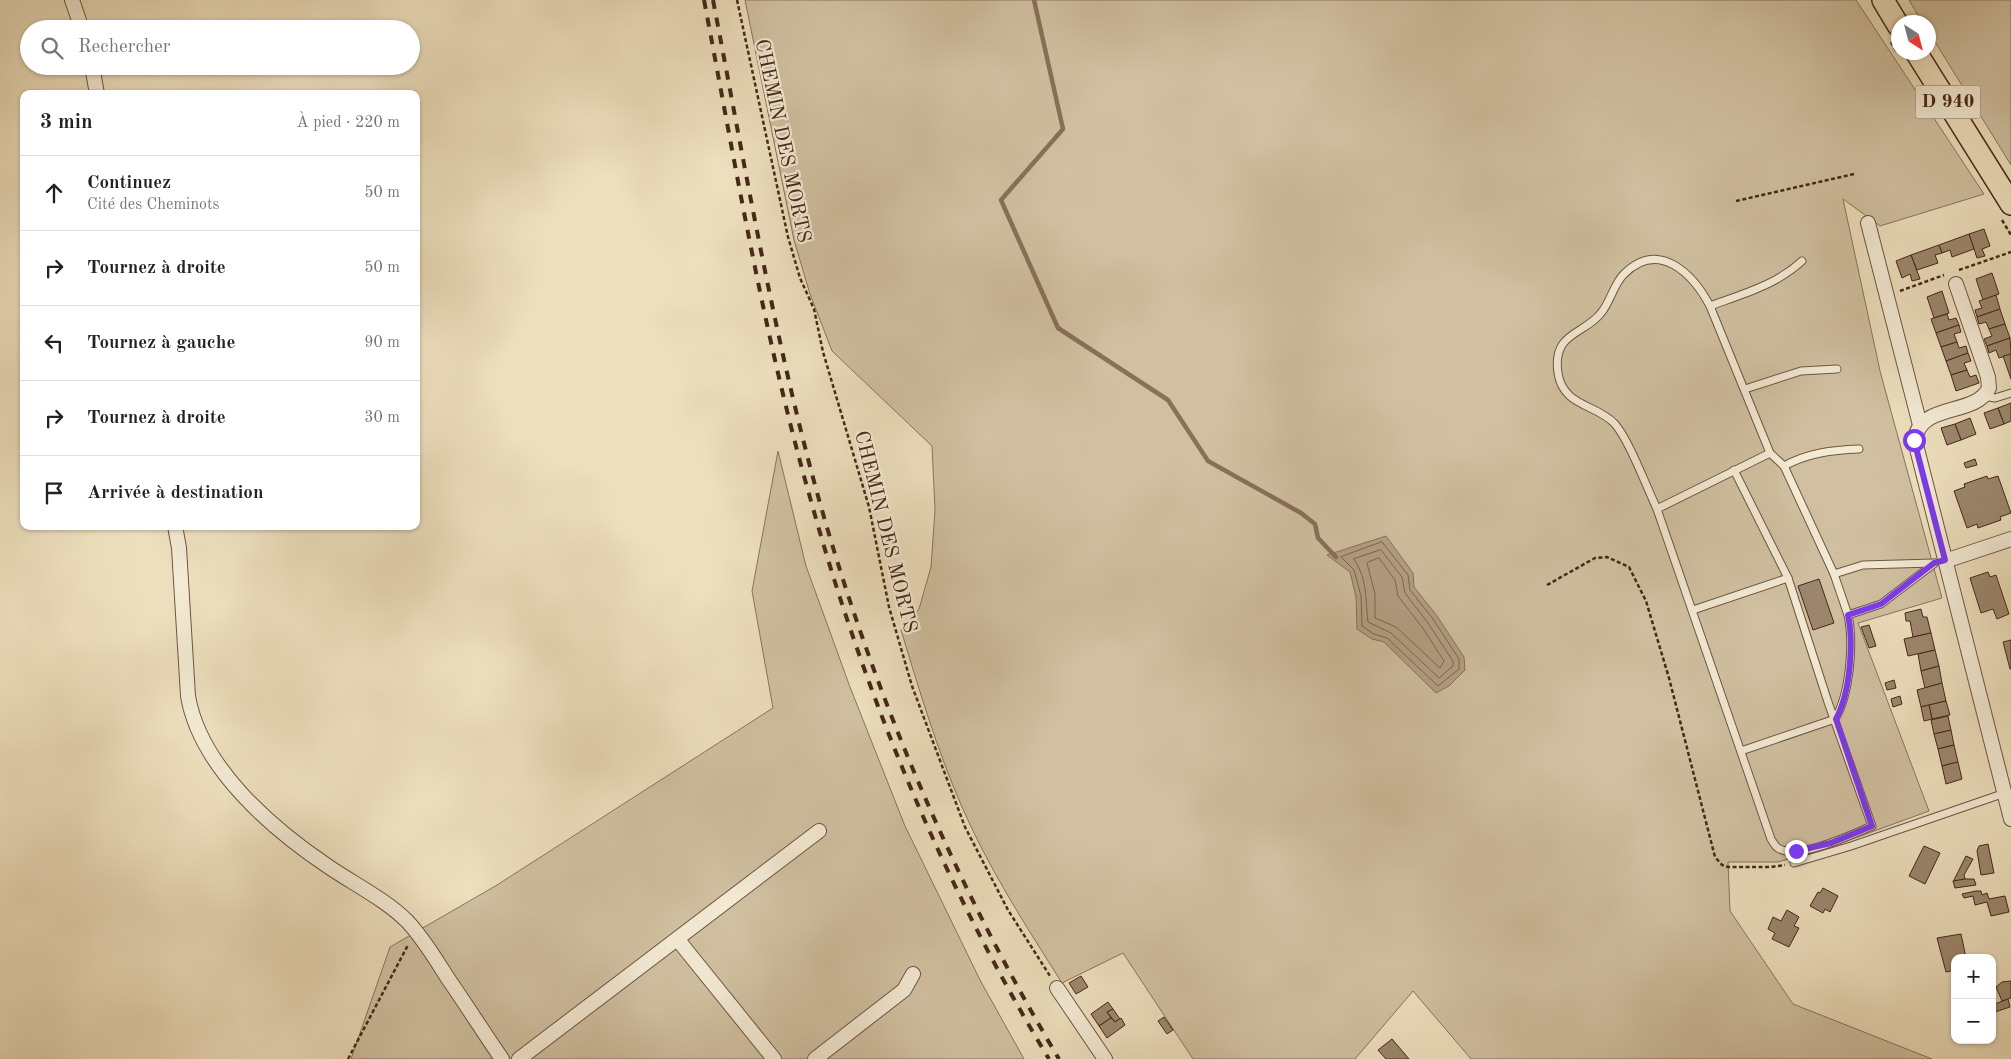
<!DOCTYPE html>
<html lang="fr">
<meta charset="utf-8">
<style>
:root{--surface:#fff;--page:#f6f6f6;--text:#222;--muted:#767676;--line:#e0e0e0}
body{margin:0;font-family:"Old Standard TT",serif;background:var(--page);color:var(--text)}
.controls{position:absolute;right:15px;bottom:15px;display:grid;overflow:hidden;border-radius:10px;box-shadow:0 1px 4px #0004}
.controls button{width:45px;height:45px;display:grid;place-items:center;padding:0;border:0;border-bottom:1px solid var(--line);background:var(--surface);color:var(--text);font:25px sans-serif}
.compass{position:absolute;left:1891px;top:15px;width:45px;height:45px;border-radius:50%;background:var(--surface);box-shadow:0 1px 4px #0004;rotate:144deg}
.stop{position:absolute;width:15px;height:15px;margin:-11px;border:4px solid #7c3aed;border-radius:50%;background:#fff}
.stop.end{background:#7c3aed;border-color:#fff;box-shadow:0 1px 5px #0008}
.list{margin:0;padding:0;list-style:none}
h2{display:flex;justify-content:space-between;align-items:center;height:65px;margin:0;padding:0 20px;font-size:21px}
h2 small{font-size:16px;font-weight:400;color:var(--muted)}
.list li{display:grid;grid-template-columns:32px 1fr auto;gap:15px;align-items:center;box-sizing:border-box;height:75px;padding:0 20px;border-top:1px solid var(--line)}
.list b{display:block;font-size:19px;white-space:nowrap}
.list p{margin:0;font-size:16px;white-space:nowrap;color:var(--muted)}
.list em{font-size:16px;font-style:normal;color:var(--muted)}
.icon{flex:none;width:28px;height:28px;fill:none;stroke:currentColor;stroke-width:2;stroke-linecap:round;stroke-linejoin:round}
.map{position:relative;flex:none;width:2011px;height:1059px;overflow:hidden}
.search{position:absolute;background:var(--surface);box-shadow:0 1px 4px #0004;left:20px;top:20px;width:400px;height:55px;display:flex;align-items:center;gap:12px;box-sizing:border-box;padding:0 18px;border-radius:28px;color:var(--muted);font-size:19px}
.panel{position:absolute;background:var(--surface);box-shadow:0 1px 4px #0004;left:20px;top:90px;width:400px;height:440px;border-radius:10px}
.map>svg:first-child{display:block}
</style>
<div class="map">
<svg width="2011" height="1059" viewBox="0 0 2011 1059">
<rect width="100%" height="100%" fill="#eddfbd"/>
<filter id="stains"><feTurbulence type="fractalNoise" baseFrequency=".004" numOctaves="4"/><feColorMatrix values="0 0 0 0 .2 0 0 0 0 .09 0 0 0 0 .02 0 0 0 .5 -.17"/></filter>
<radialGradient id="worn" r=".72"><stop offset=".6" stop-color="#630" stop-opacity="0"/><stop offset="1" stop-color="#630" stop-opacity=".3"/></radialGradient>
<!-- green -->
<g fill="#d0c0a1" stroke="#8a745c">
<path d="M745,0H1856L1984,194L1880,226L1843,199L1880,371L1942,598L1858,623L1929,811L1825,849L1778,862H1728L1730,911L1793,1004L1932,1059H1471L1413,991L1355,1059H1193L1123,953L1062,983C1026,926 989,869 962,807C937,750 919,689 901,630L919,609L931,567L935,510L932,446L832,351L810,294L794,240Z"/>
<path d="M1909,0H2011V165L1929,32L1928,22H1922Z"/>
<path d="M778,451L806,566L850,687L905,826L980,980L1024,1059H351L390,947L497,885L773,708L752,591Z"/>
</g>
<!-- water -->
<path fill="#b4a085" stroke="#887059" d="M1386,536L1413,573L1414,587L1437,616L1464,657L1465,670L1449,686L1436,693L1384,642L1372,639L1357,629L1356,597L1350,572L1327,555Z"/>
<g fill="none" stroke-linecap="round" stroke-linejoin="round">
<!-- shore -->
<g stroke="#7c644e" stroke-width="1">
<path d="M1382,542L1408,575L1410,590L1433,619L1459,659V669L1438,686L1387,638L1374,634L1362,626L1361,596L1354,570L1341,557Z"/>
<path d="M1381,550L1402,577L1405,593L1428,623L1453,661V666L1439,678L1391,633L1368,622C1365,597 1368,581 1354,559Z"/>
<path d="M1379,558L1395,580L1398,596L1422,627L1444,661L1440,668L1396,627L1375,618V594L1367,563Z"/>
</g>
<!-- stream -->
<path stroke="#887059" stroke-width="4.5" d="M1034,0L1063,129L1001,200L1058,328L1168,400L1208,461L1301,513L1315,524L1318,538L1336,557"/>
</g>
<!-- building -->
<g fill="#9c876e" stroke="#452718">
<path d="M1984,229L1990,246L1982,249L1985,256L1977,258L1969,234Z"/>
<path d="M1969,234L1974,249L1952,257L1950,250L1942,253L1939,245Z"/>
<path d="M1939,245L1942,253L1935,255L1938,263L1917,270L1911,255Z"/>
<path d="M1911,255L1920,279L1912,281L1910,274L1902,278L1896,261Z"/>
<path d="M1992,273L1999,294L1983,300L1976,279Z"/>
<path d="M1942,291L1949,313L1934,318L1927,297Z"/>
<path d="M1996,295L2000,309L1977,317L1975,310L1982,308L1979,301Z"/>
<path d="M2000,309L2005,324L1989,329L1986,322L1979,324L1977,317Z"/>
<path d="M1947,314L1949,320L1956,318L1959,325L1936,333L1931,319Z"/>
<path d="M2005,324L2010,338L1987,346L1984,339L1992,336L1989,329Z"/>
<path d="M1959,325L1961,332L1954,334L1957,342L1941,347L1936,333Z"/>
<path d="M2010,338L2011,354L1999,358L1996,350L1989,353L1987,346Z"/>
<path d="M1957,342L1959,348L1966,346L1968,353L1946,361L1941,347Z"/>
<path d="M1968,353L1971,361L1964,363L1967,370L1951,375L1946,361Z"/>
<path d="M2011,354V379L2003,356Z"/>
<path d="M1967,370L1970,377L1976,375L1979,383L1956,391L1951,375Z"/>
<path d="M2011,403V421L2004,424L1998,408Z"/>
<path d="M1998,408L2004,424L1990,429L1984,413Z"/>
<path d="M1970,418L1976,434L1961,440L1955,424Z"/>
<path d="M1955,424L1961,440L1947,445L1941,428Z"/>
<path d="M1975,459L1977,465L1966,468L1964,463Z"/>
<path d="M1987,476L1988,479L1998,476L2011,513L2000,517L2001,520L1978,528L1977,524L1967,528L1954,491L1965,487L1964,484Z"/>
<path d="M1988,572L1990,577L1996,575L2009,614L1997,619L1993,609L1981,613L1970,578Z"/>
<path d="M1819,579L1834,623L1813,630L1798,586Z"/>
<path d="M1921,609L1923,617H1927L1931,633L1913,637L1910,621H1906L1905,613Z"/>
<path d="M1869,625L1876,646L1869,648L1861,627Z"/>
<path d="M1931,633L1935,650L1908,656L1904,639Z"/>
<path d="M2011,640V669H2010L2003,642Z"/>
<path d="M1935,650L1939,666L1921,671L1918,654Z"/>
<path d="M1939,666L1942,683L1925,688L1921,671Z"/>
<path d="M1894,680L1896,688L1887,690L1885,683Z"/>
<path d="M1942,683L1946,701L1921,707L1917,690Z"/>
<path d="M1900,696L1902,704L1893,707L1891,699Z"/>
<path d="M1946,701L1950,715L1932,719L1929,705Z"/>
<path d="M1929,705L1932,719L1924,721L1921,707Z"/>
<path d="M1948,716L1951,730L1934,734L1931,720Z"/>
<path d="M1951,730L1954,745L1938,749L1934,734Z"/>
<path d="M1954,745L1958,762L1942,766L1938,749Z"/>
<path d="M1958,762L1962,779L1946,784L1942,766Z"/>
<path d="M1988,844L1994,873L1981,875L1977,851L1979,846Z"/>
<path d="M1924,846L1940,853L1925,884L1909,876Z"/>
<path d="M1966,856L1973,859L1964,875L1965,879L1953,882Z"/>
<path d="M1965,879H1974L1976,885L1955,888L1953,881Z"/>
<path d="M1823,888L1838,896L1830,912L1825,909L1823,913L1810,906L1818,892L1820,893Z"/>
<path d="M1976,891H1981L1982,895L1987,893L1989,899L2005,896L2009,912L1991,916L1987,902L1975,905L1973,896L1964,898L1962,894Z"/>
<path d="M1787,910L1799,917L1794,926L1799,928L1789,947L1772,939L1775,933L1768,929L1773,917L1781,921Z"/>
<path d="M1961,934L1966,958H1955V970L1946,972L1937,938Z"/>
<path d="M1081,976L1088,987L1076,994L1069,983Z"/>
<path d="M2011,981V998L2002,1001L1996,987L2002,982Z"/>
<path d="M2008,999L2010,1007L1992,1013V1005Z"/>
<path d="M1108,1002L1113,1009L1107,1012L1111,1018L1099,1026L1091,1014Z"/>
<path d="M1113,1009L1120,1019L1115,1022L1107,1012Z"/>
<path d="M1164,1017L1173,1030L1167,1034L1158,1021Z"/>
<path d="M1111,1018L1115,1022L1121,1018L1125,1025L1107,1038L1099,1026Z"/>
<path d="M1392,1039L1409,1059H1386L1378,1050Z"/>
</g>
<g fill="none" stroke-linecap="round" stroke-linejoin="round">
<!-- lane casing -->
<g stroke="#6f5541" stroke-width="9">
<g id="lane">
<path d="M1802,261C1776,285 1743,294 1710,306L1770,453L1784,466L1834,574L1863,565L1934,563"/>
<path d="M1745,389L1801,371L1837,369"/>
<path d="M1984,396L1995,398L2011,393"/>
<path d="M1784,466C1808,453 1832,450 1859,449"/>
<path d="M1734,470L1788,578L1828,702L1872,826C1853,834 1797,861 1778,848C1775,846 1773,842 1771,839L1657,509L1770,453"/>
<path d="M1657,509C1646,486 1630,442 1615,424C1597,404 1563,407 1558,373C1552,332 1584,335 1601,313C1611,301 1613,285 1624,274C1659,239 1693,274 1710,306"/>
<path d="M1834,574L1848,615"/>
<path d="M1693,610L1788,578"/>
<path d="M1741,751L1835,719C1850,694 1854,643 1848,615L1881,604L1935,563"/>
<path d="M1794,863L1851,846L2005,793"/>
</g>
</g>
<!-- street casing -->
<g stroke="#6f5541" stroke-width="16">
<g id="street">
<path d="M72,0L82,29"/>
<path d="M92,66L97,94"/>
<path d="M1868,223L1920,425"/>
<path d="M1956,284L1988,377L1989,388C1976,417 1918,402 1915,441L2011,819"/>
<path d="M175,526L179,548L188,696C200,767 272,829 329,867C354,884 386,900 407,921C424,939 436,960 449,980C467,1006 484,1033 502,1059"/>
<path d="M1945,561L2011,539"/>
<path d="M678,940L774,1059"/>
<path d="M1057,988L1105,1059"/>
<path d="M519,1059L819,831"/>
<path d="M815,1059L904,990L913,974"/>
</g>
</g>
<!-- primary casing -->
<g stroke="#452718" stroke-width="24">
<g id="primary">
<path d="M1883,0L1898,25"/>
<path d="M1916,52L2011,204"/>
</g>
</g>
<!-- path -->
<g stroke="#452718" stroke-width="2.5" stroke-dasharray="4 2.5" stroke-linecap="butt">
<path d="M737,0L788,237L800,278L814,309L823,352L869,507L889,607L912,686L965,827L1008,910L1050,976"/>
<path d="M1891,42L1897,52"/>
<path d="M1736,201L1854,174"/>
<path d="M2002,220L2011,235"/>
<path d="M1959,270L2011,252"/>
<path d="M1900,291L1944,275"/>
<path d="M1547,585L1595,558L1607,557L1629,567L1646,601L1669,678L1715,857L1722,865L1728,867H1771L1785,865"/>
<path d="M348,1059L408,945"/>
</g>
<!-- lane -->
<use href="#lane" stroke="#f3ead4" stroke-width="7"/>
<!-- street -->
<use href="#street" stroke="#f3ead4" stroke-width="14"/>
<!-- primary -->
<use href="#primary" stroke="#eddfbd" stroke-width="21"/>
<!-- rail -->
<g stroke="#452718" stroke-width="4" stroke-dasharray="9 9" stroke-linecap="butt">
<path d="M704,0C736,168 764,337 811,501C865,696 944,886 1049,1059"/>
<path d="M713,0C745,166 773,333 818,496C873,693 954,883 1059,1059"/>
</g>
</g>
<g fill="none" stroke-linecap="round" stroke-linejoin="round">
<!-- route -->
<path stroke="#7c3aed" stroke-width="6" d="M1796,851L1831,843L1872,826L1836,719C1850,694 1854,643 1848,615L1881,604L1934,563L1945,560L1914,440"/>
</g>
<g text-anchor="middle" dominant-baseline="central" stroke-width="4.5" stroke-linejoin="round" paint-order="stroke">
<!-- shield labels -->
<rect fill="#f3ead4" stroke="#796250" stroke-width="1" x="1915.5" y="85.5" width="65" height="33" rx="4"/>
<g font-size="19" font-weight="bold" fill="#452718">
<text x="1948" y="102">D 940</text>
</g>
<!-- street labels -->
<g font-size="20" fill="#452718" stroke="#f3ead4">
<text transform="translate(782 141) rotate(78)">CHEMIN DES MORTS</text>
<text transform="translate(885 532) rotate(76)">CHEMIN DES MORTS</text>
</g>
</g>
<rect width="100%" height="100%" filter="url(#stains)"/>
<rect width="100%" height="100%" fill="url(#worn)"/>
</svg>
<div class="controls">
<button>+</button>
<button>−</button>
</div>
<svg class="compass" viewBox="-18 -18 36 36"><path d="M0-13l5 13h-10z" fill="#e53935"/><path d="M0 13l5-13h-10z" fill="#767676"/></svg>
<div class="stop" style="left:1914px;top:440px"></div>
<div class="stop end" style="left:1796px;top:851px"></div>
<div class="search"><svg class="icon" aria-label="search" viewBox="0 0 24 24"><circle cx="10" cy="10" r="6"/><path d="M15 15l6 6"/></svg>Rechercher</div>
<section class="panel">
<h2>3 min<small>À pied · 220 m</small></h2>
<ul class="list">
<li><svg class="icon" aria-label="ahead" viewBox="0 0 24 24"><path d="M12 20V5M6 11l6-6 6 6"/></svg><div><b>Continuez</b><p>Cité des Cheminots</p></div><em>50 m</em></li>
<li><svg class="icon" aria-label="right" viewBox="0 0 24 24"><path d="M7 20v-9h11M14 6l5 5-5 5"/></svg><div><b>Tournez à droite</b></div><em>50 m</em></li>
<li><svg class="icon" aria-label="left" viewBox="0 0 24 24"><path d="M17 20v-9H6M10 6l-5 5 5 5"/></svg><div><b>Tournez à gauche</b></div><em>90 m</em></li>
<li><svg class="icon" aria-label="right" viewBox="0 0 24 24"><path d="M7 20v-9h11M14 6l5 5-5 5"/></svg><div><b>Tournez à droite</b></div><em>30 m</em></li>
<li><svg class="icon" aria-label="arrive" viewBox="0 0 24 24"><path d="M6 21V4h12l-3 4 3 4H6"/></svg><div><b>Arrivée à destination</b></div></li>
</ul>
</section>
</div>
